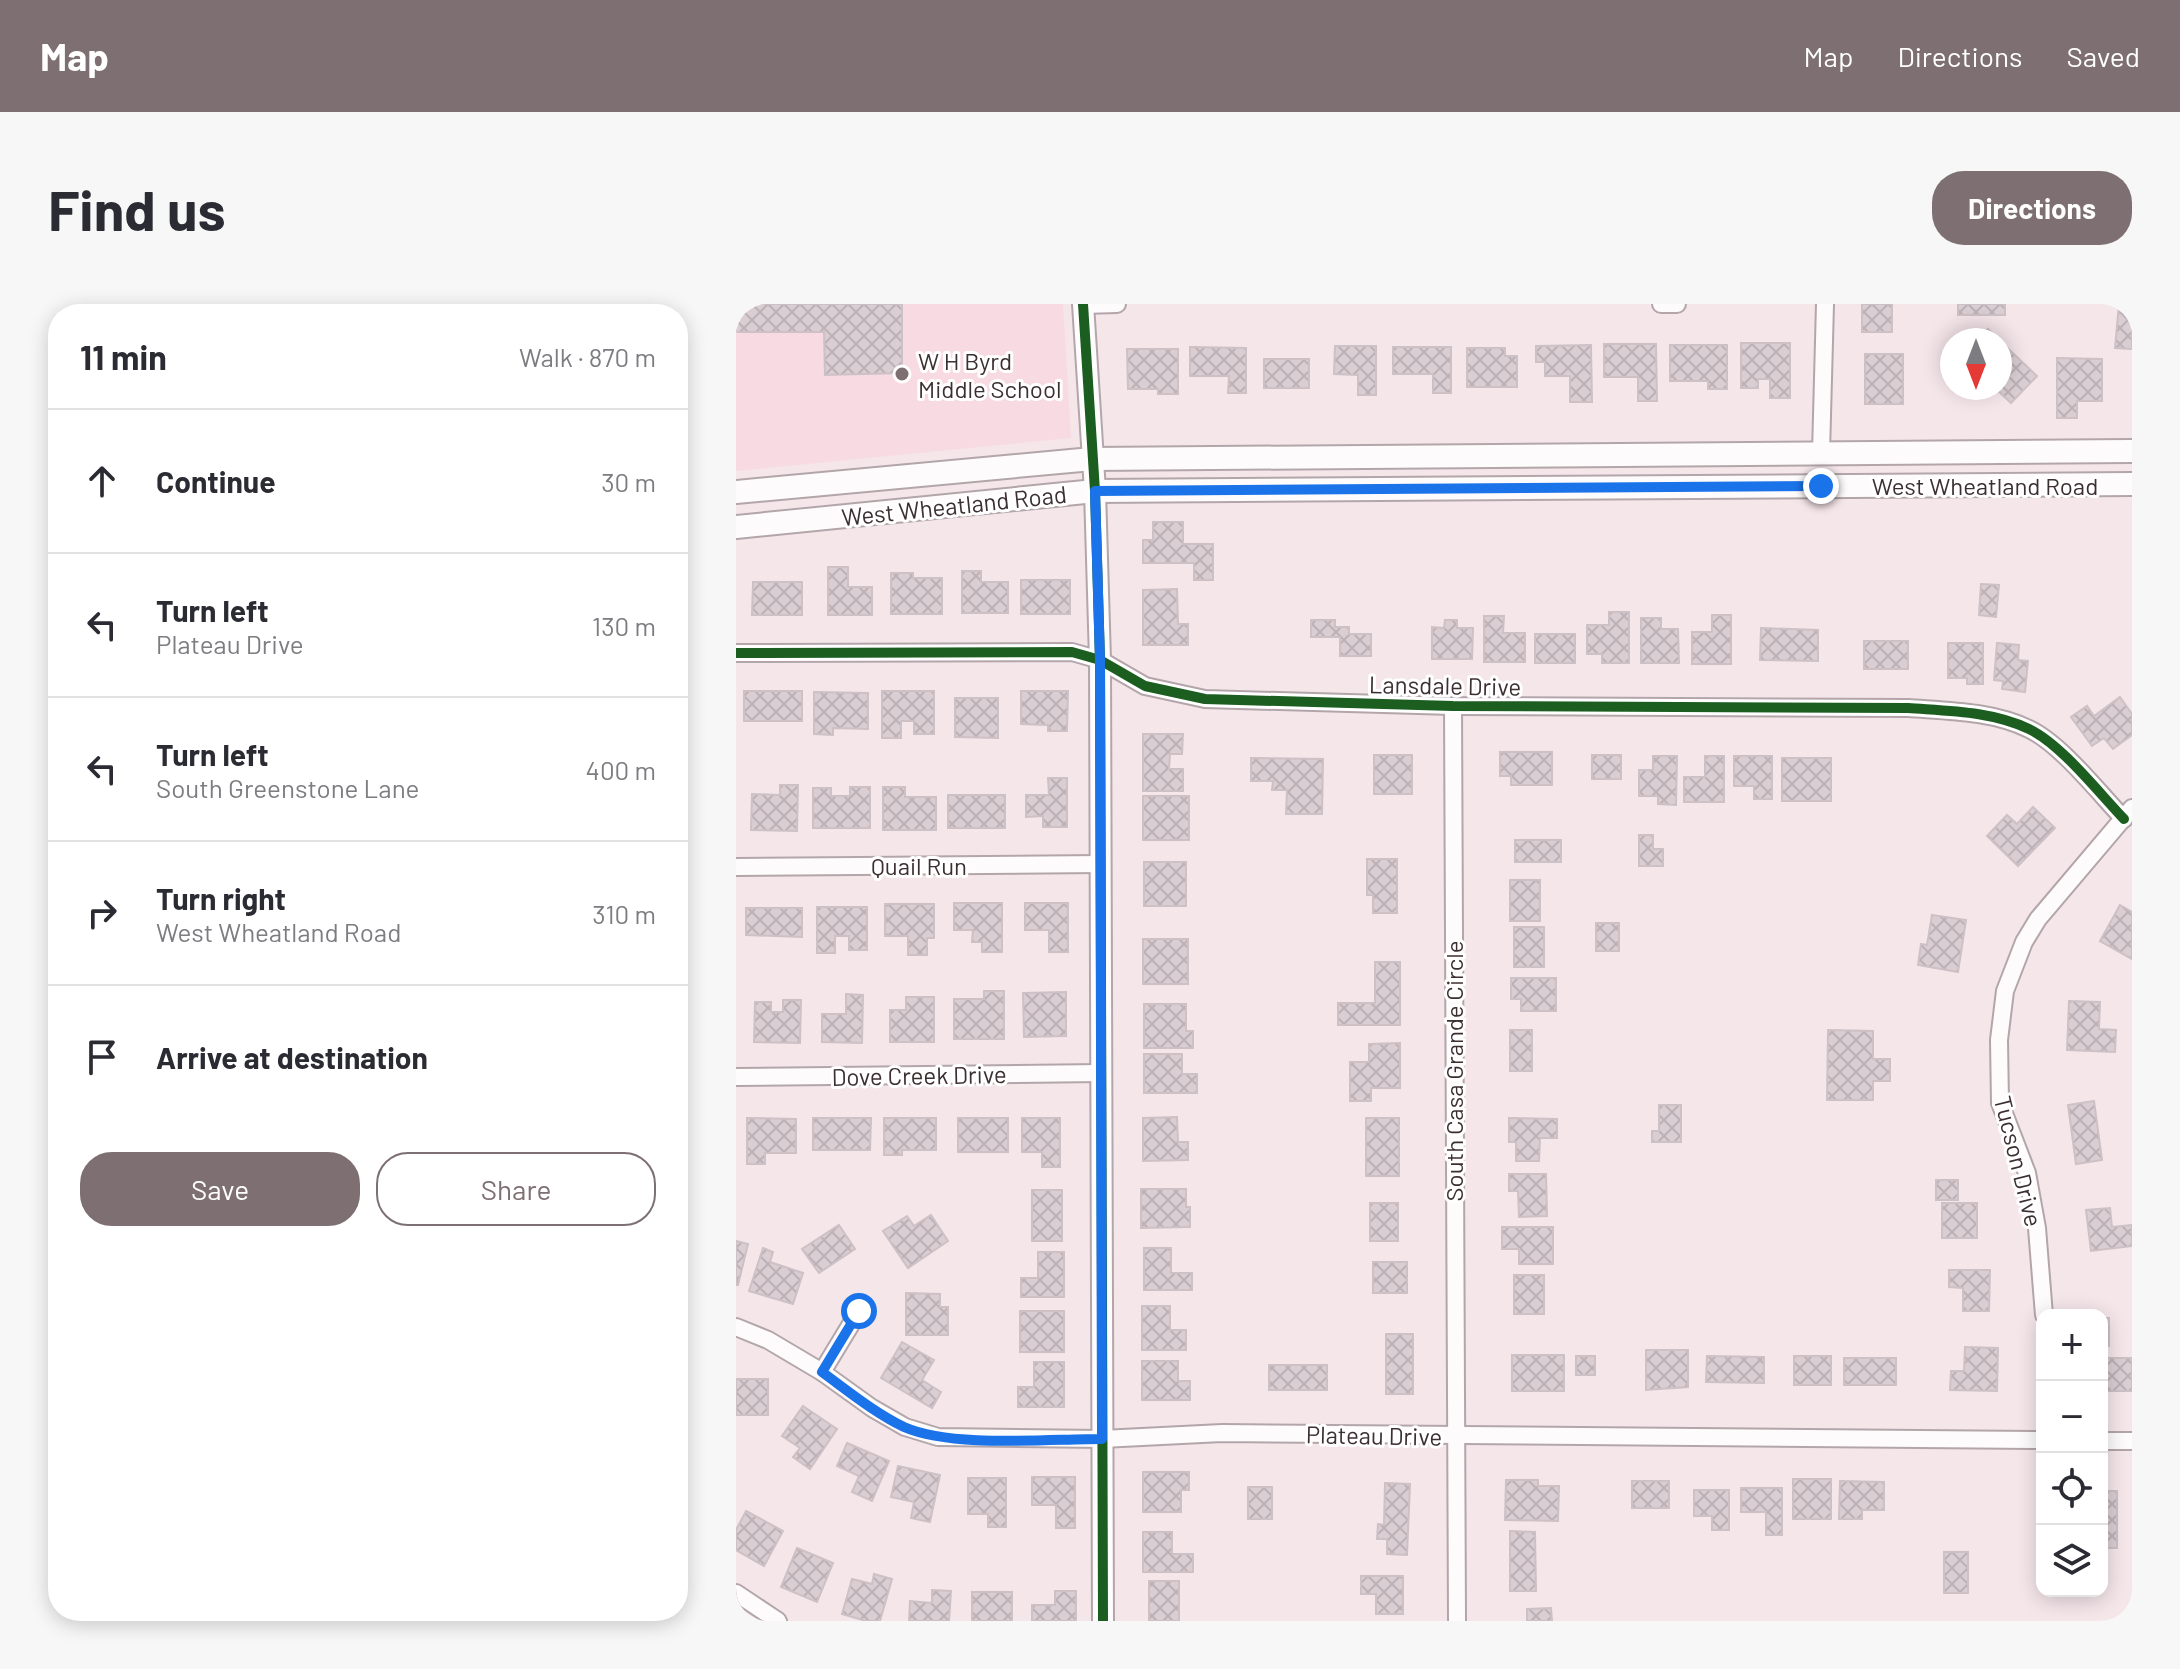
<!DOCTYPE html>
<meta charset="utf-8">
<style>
:root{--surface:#fff;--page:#f7f7f7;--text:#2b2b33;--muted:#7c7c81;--line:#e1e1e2;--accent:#7d6f72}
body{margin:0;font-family:Barlow,sans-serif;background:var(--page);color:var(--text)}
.controls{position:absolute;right:24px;bottom:24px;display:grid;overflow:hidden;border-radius:16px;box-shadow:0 4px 20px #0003}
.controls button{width:72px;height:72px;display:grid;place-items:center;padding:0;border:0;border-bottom:2px solid var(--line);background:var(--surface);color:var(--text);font:40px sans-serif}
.compass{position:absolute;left:1204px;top:24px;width:72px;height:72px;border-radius:50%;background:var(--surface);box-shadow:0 4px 20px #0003;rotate:180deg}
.stop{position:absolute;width:24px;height:24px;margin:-18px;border:6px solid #1a73e8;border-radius:50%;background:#fff}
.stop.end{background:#1a73e8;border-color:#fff;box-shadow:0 2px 8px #0008}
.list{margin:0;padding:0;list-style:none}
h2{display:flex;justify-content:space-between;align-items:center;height:104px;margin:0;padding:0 32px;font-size:34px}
h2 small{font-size:26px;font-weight:400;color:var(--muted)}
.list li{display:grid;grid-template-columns:52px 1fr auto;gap:24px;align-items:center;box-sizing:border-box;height:144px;padding:0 32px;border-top:2px solid var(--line)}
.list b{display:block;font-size:30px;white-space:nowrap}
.list p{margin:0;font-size:26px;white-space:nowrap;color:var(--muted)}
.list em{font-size:26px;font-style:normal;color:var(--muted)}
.actions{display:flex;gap:16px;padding:24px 32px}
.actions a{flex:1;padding:18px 0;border:2px solid var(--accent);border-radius:32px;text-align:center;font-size:28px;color:var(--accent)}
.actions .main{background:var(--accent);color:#fff}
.icon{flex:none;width:44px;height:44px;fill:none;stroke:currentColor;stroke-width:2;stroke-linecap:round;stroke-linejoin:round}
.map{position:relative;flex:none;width:1396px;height:1317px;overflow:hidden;border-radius:32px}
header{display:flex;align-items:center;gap:48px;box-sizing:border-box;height:112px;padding:0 40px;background:var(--accent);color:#fff}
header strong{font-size:38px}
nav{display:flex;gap:44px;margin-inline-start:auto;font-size:28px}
.intro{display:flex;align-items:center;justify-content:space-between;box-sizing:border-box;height:192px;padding:0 48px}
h1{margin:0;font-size:56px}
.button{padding:20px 36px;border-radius:32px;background:var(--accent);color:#fff;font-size:28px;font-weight:700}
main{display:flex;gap:48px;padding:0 48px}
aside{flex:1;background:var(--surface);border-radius:32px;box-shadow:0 4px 20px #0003}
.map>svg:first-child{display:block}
</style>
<header>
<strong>Map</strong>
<nav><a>Map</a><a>Directions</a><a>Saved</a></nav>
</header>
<div class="intro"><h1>Find us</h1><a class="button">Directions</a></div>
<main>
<aside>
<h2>11 min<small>Walk · 870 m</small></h2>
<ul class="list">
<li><svg class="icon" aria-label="ahead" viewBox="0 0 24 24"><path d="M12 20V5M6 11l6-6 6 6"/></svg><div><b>Continue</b></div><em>30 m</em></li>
<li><svg class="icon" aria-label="left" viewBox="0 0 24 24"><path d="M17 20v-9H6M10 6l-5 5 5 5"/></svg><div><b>Turn left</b><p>Plateau Drive</p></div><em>130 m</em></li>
<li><svg class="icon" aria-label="left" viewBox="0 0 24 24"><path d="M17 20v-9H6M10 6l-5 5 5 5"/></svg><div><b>Turn left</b><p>South Greenstone Lane</p></div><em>400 m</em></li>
<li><svg class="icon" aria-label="right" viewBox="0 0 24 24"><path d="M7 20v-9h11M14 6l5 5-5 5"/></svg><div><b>Turn right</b><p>West Wheatland Road</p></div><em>310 m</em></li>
<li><svg class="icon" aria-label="arrive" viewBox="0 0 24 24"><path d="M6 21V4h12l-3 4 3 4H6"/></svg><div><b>Arrive at destination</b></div></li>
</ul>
<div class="actions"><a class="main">Save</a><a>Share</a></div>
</aside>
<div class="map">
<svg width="1396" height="1317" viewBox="0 0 1396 1317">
<defs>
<pattern id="building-cross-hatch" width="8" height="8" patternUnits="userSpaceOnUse" patternTransform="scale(2)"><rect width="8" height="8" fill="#daced3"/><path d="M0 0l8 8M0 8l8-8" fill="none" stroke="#bcb1b6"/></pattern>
</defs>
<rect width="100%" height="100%" fill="#f5e6ea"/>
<!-- built -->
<path fill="#f8dae2" d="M0,0H327L335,134L0,167Z"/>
<!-- building -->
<g fill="url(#building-cross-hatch)" stroke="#cdc1c6" stroke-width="2">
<path d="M0,0H166V69L89,71L88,28H0Z"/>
<rect x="1126" y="0" width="30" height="28"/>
<rect x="1222" y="0" width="47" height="11"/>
<path d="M1383,0H1396V45L1379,44Z"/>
<path d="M1252,25L1263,36H1241Z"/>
<path d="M1264,37L1301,72L1275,99L1259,84H1264Z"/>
<path d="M1005,39H1054V94H1034V75H1022V84H1005Z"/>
<path d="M868,40H920L921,97H902V73H868Z"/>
<path d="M855,41L856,98H834V72H809V58H800V42Z"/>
<path d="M934,41H991V85H972V77H934Z"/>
<path d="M599,42H640V91H622V71L598,70Z"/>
<path d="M454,43L510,44V89H492L493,72H454Z"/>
<path d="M657,43H715V89H697V70H657Z"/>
<path d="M731,44H769V52H781V83H731Z"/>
<path d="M391,45H442V90H422V85H392Z"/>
<rect x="1129" y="50" width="38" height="50"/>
<path d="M1321,54L1366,55V97H1341V114H1321Z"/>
<rect x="528" y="55" width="45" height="29"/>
<path d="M417,218H447V240H477V276H458V259H407V236H417Z"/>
<path d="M92,263H112V283H136V311H92Z"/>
<path d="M226,267H245V278H272V309H226Z"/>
<path d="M155,269H177V274H206V310H155Z"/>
<rect x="285" y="276" width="49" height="34"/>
<path d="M17,278H66V311H16Z"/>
<path d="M1245,280L1263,281L1260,313L1243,311Z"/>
<path d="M441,285L442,320H452V341H407V286Z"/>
<path d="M873,308H893V359H866V350H851V321H873Z"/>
<path d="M976,311H995V360H956V328H976Z"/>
<path d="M748,312H768L767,329H789V358H748Z"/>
<path d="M905,314H925V325H942L943,359H905Z"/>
<path d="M575,316H599V323H613V330H635V352H604V333H575Z"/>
<path d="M709,316H721V324H737L736,355H696V323L708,324Z"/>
<path d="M1025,324L1082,326V357L1024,356Z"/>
<rect x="799" y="330" width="40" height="29"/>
<rect x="1128" y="337" width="44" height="28"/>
<path d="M1212,339H1247V380H1231V374H1212Z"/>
<path d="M1261,339L1283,341L1282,356L1292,357L1289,388L1266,385L1267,377L1258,376Z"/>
<rect x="8" y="387" width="58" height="30"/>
<path d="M146,387H198V430H178V417H165V434H146Z"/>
<path d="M285,387H332L331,427H312V421L285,420Z"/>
<path d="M78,388L132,389V425L97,424V431L78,430Z"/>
<path d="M1384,393L1396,410V431L1377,445L1368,434L1356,442L1335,413L1351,402L1358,412Z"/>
<path d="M219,394H262V434L219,433Z"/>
<path d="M407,430H447L446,450H434L433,465H447V487H407Z"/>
<path d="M764,448H816V481H775V472H764Z"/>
<rect x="638" y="451" width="38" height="39"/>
<rect x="856" y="451" width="29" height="24"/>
<path d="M917,452H941L940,501L922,500V492H903V466H917Z"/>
<path d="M969,452H988V498H948V473H969Z"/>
<path d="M998,452H1036V495H1018V482H998Z"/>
<path d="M515,454L587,455L586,510H550L551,486H536L537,477H515Z"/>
<rect x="1046" y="454" width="49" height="43"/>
<path d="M312,474H331V523H307V512L290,513V491H313Z"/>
<path d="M44,481H62L61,527L15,526L16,490L44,491Z"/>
<path d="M114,483H134V524H77V484H95V492H114Z"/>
<path d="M147,483H169V493H200V526H147Z"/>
<rect x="212" y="491" width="57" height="33"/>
<rect x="407" y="492" width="46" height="44"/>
<path d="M1297,503L1319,524L1282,562L1251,532L1271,511L1281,520Z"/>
<path d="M903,531H917V545H927V562H903Z"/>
<rect x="779" y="536" width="46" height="22"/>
<path d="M631,555H661V609H637V591H631Z"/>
<rect x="408" y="558" width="42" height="44"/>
<rect x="774" y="576" width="30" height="41"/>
<path d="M218,599H266V648H246V638H236L237,626H218Z"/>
<path d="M289,599H332V648H313V626H289Z"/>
<path d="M149,600H198V634H191V651H172V632H149Z"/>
<path d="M1384,601L1396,608V655L1364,637Z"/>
<path d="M81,603H131V646H113V632H99V649H81Z"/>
<path d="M10,604H66V633L10,631Z"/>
<path d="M1196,611L1230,616L1222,668L1182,661L1185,640L1191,641Z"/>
<rect x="860" y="619" width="23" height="28"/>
<rect x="778" y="623" width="30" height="40"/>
<rect x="407" y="635" width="45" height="45"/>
<path d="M639,658H664V721H602V699H639Z"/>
<path d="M775,674H820V707H785V695H775Z"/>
<path d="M248,687H268V735H218V695H248Z"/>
<path d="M330,688V732L288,733L287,689Z"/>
<path d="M110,690L127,691L126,739L86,738V710H110Z"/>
<path d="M170,693H198V738H154V706H170Z"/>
<path d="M47,696H65L64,739L18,738L19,698H35V708H47Z"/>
<path d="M1333,697L1364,698L1363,725L1380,726L1379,748L1331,746Z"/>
<path d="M408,700H450V727H457V744H408Z"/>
<rect x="774" y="726" width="22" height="41"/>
<path d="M1092,726L1137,727V755H1154V777H1137V796H1091Z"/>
<path d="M664,739V784H635V797H614V758H633V740Z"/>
<path d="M408,750H446V770H461V789H408Z"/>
<path d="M1358,797L1366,856L1340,860L1332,801Z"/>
<path d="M923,801H945V838H916V827H923Z"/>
<path d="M441,813L442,838H452V856L407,857V814Z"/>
<path d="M11,814L60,815V849H29V860H11Z"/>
<path d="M77,814H135L134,846H77Z"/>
<path d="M148,814H200V846H166V851H148Z"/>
<rect x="222" y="814" width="50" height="34"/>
<path d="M286,814H324V863H306V848H286Z"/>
<rect x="630" y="814" width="33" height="58"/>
<path d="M773,814L821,815V834H804L803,857H780V838H773Z"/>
<path d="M773,870H810L811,912L783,913L782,887H773Z"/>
<rect x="1200" y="876" width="22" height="20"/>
<path d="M405,885H450V903H454V923L405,924Z"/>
<rect x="296" y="886" width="30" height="51"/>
<rect x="634" y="899" width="28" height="38"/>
<rect x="1206" y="899" width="35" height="35"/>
<path d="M1374,904L1376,923L1396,921V942L1355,947L1350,906Z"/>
<path d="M195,911L212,937L172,964L147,927L171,912L178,922Z"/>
<path d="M103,921L119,945L83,969L66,945Z"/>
<path d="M766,923H817V960H783V945H766Z"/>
<path d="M0,937L12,940L2,981H0Z"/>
<path d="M27,944L37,948L34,958L67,969L57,1000L13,987Z"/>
<path d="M408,944H435V969H456V986H408Z"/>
<path d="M302,948H328V993H285V974H302Z"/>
<rect x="637" y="958" width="34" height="31"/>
<path d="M1213,966H1254L1253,1007H1227V984L1213,983Z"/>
<rect x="778" y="971" width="30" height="39"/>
<path d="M170,989L204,990V1003H212V1031H170Z"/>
<path d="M406,1002H434V1026H450V1046H406Z"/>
<rect x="284" y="1007" width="44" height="41"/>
<rect x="1366" y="1014" width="7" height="28"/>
<rect x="650" y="1030" width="27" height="60"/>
<path d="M166,1038L198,1056L186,1076L205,1088L196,1104L145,1074Z"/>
<path d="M1229,1043L1262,1044L1261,1087L1214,1086L1215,1067H1228Z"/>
<path d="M910,1046H952V1083L910,1086Z"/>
<rect x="776" y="1051" width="52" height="36"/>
<rect x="840" y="1052" width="19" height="19"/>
<path d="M971,1052L1028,1053V1079L970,1078Z"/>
<rect x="1058" y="1052" width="37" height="29"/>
<rect x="1108" y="1054" width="52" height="27"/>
<rect x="1366" y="1054" width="30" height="33"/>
<path d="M406,1057H442V1077H454V1096H406Z"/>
<path d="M298,1058H328V1103H282V1083H298Z"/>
<rect x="533" y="1061" width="58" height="25"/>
<rect x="0" y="1075" width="32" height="36"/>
<path d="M67,1102L101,1125L74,1165L57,1153L64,1144L46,1132Z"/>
<path d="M111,1139L153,1157L136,1197L116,1188L123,1172L101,1162Z"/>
<path d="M162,1162L204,1171L194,1218L175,1214L178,1198L155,1193Z"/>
<path d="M407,1168H453V1186H445V1208H407Z"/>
<path d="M296,1173H339V1224H320V1201H296Z"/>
<path d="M232,1174H270V1223H252V1210H232Z"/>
<rect x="1057" y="1175" width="38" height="40"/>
<path d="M770,1176H802V1182H823L822,1217L769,1216Z"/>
<rect x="896" y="1177" width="37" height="27"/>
<path d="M1104,1177L1148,1178V1206H1126V1215H1103Z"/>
<path d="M649,1179L674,1180L671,1251L651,1250V1235H641L642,1220L648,1221Z"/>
<rect x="512" y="1183" width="24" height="32"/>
<path d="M1005,1184H1046V1231H1030V1208H1005Z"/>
<path d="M958,1186H993V1226H976V1212H958Z"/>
<rect x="1366" y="1187" width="15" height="57"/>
<path d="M10,1207L47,1227L28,1262L0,1246V1226Z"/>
<path d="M774,1227L799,1228L800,1287H774Z"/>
<path d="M407,1228H436V1250H457V1268H407Z"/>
<path d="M61,1244L97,1259L81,1298L45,1283Z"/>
<rect x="1208" y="1248" width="24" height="41"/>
<path d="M138,1270L156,1275L144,1317H130L106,1310L116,1275L136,1280Z"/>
<path d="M625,1272H667V1310H640V1290H625Z"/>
<rect x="413" y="1277" width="30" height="40"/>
<path d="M196,1286L215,1287L213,1317H173L174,1297L196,1299Z"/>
<path d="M319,1287H340V1317H296V1301H319Z"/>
<rect x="236" y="1288" width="40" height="29"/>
<path d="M815,1304L816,1317H791V1305Z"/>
</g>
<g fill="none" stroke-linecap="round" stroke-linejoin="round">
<!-- minor casing -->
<g stroke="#b3a6aa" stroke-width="20">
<g id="minor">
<path d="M925,0H941"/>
<path d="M347,1L381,0"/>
<path d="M1085,149L1089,0"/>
<path d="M0,349L336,348L364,356L409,382L469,395L717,402L1172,404C1212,407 1256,407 1293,425C1325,440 1363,489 1388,515"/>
<path d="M717,402L721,1317"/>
<path d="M0,563L365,560"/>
<path d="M0,773L366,769"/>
<path d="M1308,1011L1301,924L1291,869L1264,799L1263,736L1269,687L1288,638L1302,615L1396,504"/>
<path d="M0,1023L32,1036L86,1068L136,1104L169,1123L202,1133L366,1135L486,1129L1306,1136"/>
<path d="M86,1068L123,1007"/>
<path d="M1366,1137H1396"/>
<path d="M0,1289L42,1317"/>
</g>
</g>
<!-- tertiary casing -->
<g stroke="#b3a6aa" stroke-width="24">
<path id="tertiary" d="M347,0L359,187L364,356L367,1317"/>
</g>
<!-- secondary casing -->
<g stroke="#b3a6aa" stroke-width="26">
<g id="secondary">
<path d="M0,188L356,155L1396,147"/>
<path d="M0,223L359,187L1396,180"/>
</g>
</g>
<!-- minor -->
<use href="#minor" stroke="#fefbfc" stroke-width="16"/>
<!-- tertiary -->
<use href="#tertiary" stroke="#fefbfc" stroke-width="20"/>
<!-- secondary -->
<use href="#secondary" stroke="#fefbfc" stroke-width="22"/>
<!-- cycleway casing -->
<g stroke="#fff" stroke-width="15">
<g id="cycleway">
<path d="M347,0L359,187L364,356L367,1317"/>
<path d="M0,349L336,348L364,356L409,382L469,395L717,402L1172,404C1212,407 1256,407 1293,425C1325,440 1363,489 1388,515"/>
</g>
</g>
<!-- cycleway -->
<use href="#cycleway" stroke="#1b5e20" stroke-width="10"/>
</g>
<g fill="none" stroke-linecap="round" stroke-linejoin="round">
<!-- route -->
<path stroke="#1a73e8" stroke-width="10" d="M123,1007L86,1068C112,1087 139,1109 168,1123C216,1144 311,1135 366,1135L364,356L359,187L1085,182"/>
</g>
<!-- markers -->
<circle fill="#7d6f72" stroke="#fff" stroke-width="3" cx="166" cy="70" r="8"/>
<g text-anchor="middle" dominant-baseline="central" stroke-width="6" stroke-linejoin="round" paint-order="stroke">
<!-- poi labels -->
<g font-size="24" fill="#3c2f32" stroke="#fff" text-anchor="start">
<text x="182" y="56">W H Byrd<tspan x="182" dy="28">Middle School</tspan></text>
</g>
<!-- street labels -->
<g font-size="24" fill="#3c2f32" stroke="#fff">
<text x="1249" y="181">West Wheatland Road</text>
<text transform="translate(218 201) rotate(-6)">West Wheatland Road</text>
<text transform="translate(709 381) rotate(1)">Lansdale Drive</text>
<text x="183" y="561">Quail Run</text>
<text transform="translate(717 767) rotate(-90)">South Casa Grande Circle</text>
<text transform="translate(183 771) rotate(-1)">Dove Creek Drive</text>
<text transform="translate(1283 857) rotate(76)">Tucson Drive</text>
<text transform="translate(638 1131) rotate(1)">Plateau Drive</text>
</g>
</g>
</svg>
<div class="controls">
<button>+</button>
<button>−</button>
<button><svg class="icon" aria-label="locate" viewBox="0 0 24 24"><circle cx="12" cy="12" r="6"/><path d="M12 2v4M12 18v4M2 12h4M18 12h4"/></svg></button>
<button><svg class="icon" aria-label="layers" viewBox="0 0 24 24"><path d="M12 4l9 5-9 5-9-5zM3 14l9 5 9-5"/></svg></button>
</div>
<svg class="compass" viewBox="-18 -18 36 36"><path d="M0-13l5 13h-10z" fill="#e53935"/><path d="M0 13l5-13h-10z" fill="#7c7c81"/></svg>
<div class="stop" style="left:123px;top:1007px"></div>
<div class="stop end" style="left:1085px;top:182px"></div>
</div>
</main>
